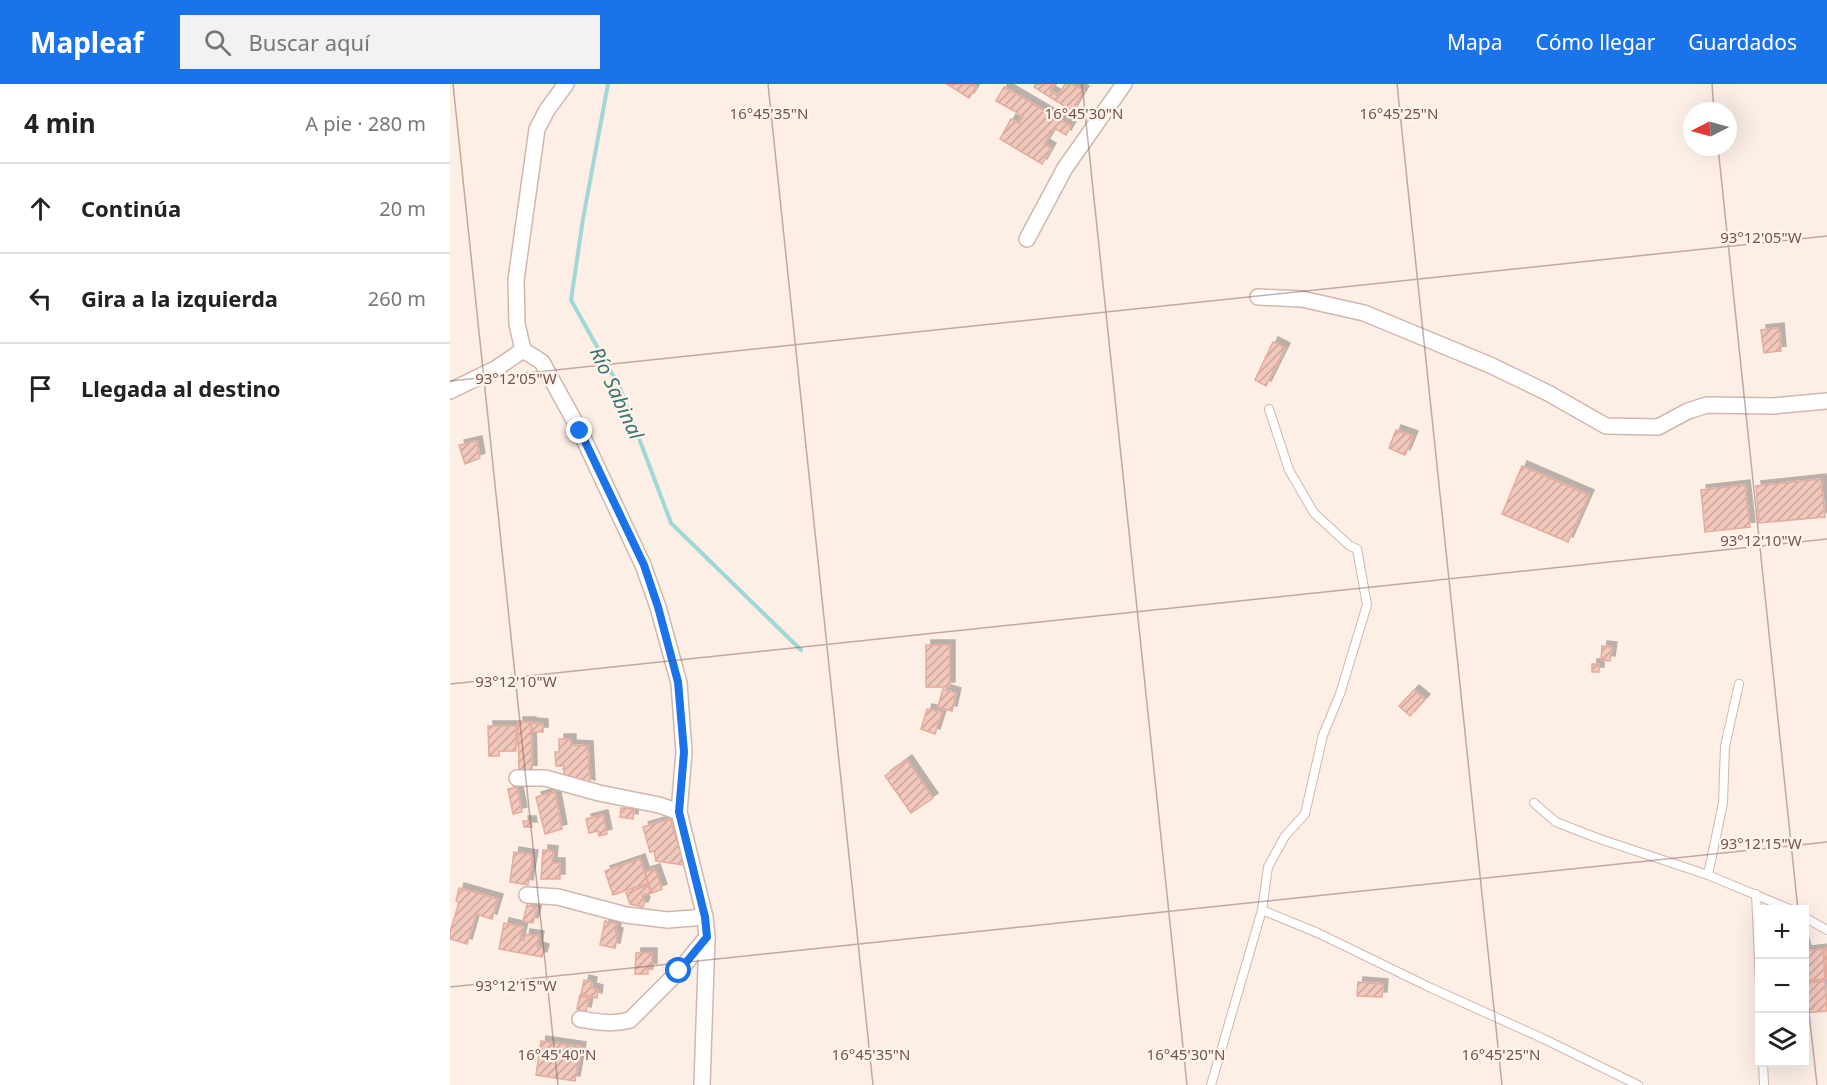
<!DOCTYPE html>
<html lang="es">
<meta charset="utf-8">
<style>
:root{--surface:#fff;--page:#f2f2f2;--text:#222;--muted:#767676;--line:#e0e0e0;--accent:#1a73e8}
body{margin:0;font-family:"Noto Sans",sans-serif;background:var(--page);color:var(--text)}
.controls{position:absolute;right:18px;bottom:18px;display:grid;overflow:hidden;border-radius:0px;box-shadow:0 6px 24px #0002}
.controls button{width:54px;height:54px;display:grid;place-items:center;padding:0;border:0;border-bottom:2px solid var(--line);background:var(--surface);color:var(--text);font:30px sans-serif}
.compass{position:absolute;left:1233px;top:18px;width:54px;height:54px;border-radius:50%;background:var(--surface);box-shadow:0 6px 24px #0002;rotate:264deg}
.stop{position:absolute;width:18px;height:18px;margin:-14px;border:4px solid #1a73e8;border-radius:50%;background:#fff}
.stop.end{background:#1a73e8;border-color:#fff;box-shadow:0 2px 6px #0008}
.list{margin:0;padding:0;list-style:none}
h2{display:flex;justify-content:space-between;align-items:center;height:78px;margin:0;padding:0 24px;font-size:26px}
h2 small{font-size:20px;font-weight:400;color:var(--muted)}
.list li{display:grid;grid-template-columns:39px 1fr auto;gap:18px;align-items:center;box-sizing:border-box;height:90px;padding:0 24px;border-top:2px solid var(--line)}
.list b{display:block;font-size:22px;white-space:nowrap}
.list em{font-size:20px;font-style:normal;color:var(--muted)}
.icon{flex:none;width:33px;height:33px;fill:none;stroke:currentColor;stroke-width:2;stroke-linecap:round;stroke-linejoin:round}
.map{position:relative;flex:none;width:1377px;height:1001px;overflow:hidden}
header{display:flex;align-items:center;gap:36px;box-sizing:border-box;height:84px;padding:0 30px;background:var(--accent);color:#fff}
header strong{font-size:28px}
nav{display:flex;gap:33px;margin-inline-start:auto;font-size:21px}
.search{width:420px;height:54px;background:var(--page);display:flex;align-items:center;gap:15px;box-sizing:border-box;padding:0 21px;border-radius:0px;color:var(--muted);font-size:22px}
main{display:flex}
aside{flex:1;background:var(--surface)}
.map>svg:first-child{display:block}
</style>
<header>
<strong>Mapleaf</strong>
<div class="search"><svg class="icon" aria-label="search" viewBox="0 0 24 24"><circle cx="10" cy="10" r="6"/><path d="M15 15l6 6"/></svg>Buscar aquí</div>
<nav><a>Mapa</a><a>Cómo llegar</a><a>Guardados</a></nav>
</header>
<main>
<aside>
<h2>4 min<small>A pie · 280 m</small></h2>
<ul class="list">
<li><svg class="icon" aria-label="ahead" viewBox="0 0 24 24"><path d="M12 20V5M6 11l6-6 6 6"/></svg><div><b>Continúa</b></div><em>20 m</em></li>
<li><svg class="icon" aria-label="left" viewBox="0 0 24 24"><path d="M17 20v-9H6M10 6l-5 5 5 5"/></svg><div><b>Gira a la izquierda</b></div><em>260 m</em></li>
<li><svg class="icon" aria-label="arrive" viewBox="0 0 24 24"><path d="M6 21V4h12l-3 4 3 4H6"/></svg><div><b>Llegada al destino</b></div></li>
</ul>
</aside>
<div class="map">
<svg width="1377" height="1001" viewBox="0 0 1377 1001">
<defs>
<pattern id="building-hatch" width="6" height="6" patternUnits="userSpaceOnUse" patternTransform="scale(1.5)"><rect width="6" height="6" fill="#f2c8bd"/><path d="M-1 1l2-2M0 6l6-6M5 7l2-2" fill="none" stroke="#c9a59c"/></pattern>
<filter id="shadow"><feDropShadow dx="5" dy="-5" stdDeviation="0" flood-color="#0004"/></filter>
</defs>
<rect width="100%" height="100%" fill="#fdefe6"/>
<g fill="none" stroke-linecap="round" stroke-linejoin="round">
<!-- stream -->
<path stroke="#a0d8d6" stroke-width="4" d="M158,0L133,135L121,216L170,304L221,439L351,566"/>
</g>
<!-- building -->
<g fill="url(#building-hatch)" stroke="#e5ab9d" stroke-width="1.5" filter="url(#shadow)">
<path d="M497,0H521L526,3L519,14Z"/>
<path d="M586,0H604L600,7L608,12L615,0H622L634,7L622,27L584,3Z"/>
<path d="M554,3L621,42L616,51L604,44L594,60L601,64L592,80L550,55L561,35L569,40L573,32L546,17Z"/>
<path d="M1329,244L1331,267L1314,269L1311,246Z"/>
<path d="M823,258L835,264L816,302L805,296Z"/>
<path d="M946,346L963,352L955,371L939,364Z"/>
<path d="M27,357L30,374L15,380L9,361Z"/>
<path d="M1072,382L1139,411L1118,458L1052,430Z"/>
<path d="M1371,395L1375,433L1309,439L1306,402Z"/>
<path d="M1295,401L1300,443L1255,448L1251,406Z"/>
<rect x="476" y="561" width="24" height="42"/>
<path d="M1152,562L1162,563L1160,577L1151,576Z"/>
<rect x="1142" y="580" width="7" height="8"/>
<path d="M493,605L506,609L502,627L488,623Z"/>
<path d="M964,606L975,615L960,632L949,622Z"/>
<path d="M477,625L492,628L485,650L471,645Z"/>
<path d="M68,638H81L82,686L69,687Z"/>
<path d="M81,639L93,640V648H82Z"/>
<path d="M38,642H66V667H49V672H39Z"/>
<path d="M109,655H121V661L138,662L140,701L107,690L114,691V682H106L105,668H109Z"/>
<path d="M457,676L483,714L461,729L435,692Z"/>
<path d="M67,703L72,728L63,730L58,705Z"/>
<path d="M105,708L112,745L95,750L86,713Z"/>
<path d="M171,724L184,725L183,735L170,733Z"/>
<path d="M153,731L157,750L149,752L148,747L139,749L136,735Z"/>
<path d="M220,735L235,781L206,777L204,767L200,768L193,743Z"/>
<path d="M73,737H81L82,743H74Z"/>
<path d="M93,766L103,767L102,779H110V795H91Z"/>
<path d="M64,768L83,771L78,801L60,798Z"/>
<path d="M190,775L198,799L163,811L155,787Z"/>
<path d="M205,785L212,805L202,809L195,788Z"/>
<path d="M198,801L201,809L192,811L195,818L193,823L180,820L176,809Z"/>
<path d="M9,804L48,815L42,835L26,830L17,860L0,855V848L9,818L6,817Z"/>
<path d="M77,821L87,824L83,839L73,837Z"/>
<path d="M155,837L167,840L165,848L168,849L165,864L150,861Z"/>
<path d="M54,839L73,843L70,855L74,856L75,850L89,852L87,863L94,865L92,873L49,865Z"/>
<path d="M1354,859L1356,867L1373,865L1375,895L1354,897Z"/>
<path d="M1374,864H1377V893L1376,894Z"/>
<path d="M186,869H202V884H198V890H185Z"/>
<path d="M134,896L142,898L141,904L148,906L147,914L131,910Z"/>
<path d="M1375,897L1377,927L1354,929V899Z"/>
<path d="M908,898L933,900L932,913L907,912Z"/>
<path d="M130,911L139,914L136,928L127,925Z"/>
<path d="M91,957L131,963L125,997L86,991Z"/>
</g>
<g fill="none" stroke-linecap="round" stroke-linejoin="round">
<!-- lane casing -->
<g stroke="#d0b7ae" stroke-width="10">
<g id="lane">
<path d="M1084,719L1106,738L1147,754L1258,791L1342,826"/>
<path d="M1258,791L1273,719L1275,662L1289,600"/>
<path d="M1306,810L1310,901"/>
<path d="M812,826L868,849L981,904L1094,955L1188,1001"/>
<path d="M1354,833L1377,846"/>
<path d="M1313,978L1314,1001"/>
<path d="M761,1001L812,826L818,783L835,752L855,730L873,651L890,610L917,521L907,465L900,462L864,429L839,386L819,325"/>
</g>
</g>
<!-- street casing -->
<g stroke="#d0b7ae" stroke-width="18">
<g id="street">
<path d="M116,0L97,26L87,45L66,196L67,240L73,266L92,278L130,347L193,481L208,523L229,599L234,668L229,728L255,833L257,853L252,1001"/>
<path d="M577,155L615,84L674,0"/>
<path d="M808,213L852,215L914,229L1040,281L1098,309L1156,342L1208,343L1238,327L1257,321L1323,322L1377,317"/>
<path d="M0,307L47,284L73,266"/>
<path d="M67,694H95L149,709L209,721L229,728"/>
<path d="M77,811L108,813L176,831L218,836L255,833"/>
<path d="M130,935C148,938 163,941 180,936L229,887L257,853"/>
</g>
</g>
<!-- lane -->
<use href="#lane" stroke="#fff" stroke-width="8"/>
<!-- street -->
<use href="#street" stroke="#fff" stroke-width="15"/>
</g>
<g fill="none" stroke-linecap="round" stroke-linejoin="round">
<!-- route -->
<path stroke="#1a73e8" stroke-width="8" d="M130,347L194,481L208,523L228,598L234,668L229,728L255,833L257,853L229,887"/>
</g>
<!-- ticks -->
<path fill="none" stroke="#76524a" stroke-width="1.5" stroke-opacity="0.45" d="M3,0L108,1001M318,0L423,1001M632,0L737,1001M947,0L1052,1001M1262,0L1264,27M1268,63L1348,826M0,297L1377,152M0,600L1377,455M1354,884L1367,1001M0,903L1377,758"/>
<g text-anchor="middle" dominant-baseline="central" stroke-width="4.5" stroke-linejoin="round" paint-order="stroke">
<!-- water labels -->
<g font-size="20" font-style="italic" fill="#3a7473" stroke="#fff4ec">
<text transform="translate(167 309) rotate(65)">Río Sabinal</text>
</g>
</g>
<g font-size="15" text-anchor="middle" fill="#76524a" stroke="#fff4ec" stroke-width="4.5" stroke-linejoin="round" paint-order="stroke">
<text x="319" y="35">16°45'35"N</text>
<text x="634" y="35">16°45'30"N</text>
<text x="949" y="35">16°45'25"N</text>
<text x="1311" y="159">93°12'05"W</text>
<text x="66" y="300">93°12'05"W</text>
<text x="1311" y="462">93°12'10"W</text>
<text x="66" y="603">93°12'10"W</text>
<text x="1311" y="765">93°12'15"W</text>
<text x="66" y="907">93°12'15"W</text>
<text x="107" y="976">16°45'40"N</text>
<text x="421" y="976">16°45'35"N</text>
<text x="736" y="976">16°45'30"N</text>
<text x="1051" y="976">16°45'25"N</text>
</g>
</svg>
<div class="controls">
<button>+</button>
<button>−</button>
<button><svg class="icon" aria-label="layers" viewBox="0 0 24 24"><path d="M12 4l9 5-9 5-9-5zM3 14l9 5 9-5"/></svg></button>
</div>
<svg class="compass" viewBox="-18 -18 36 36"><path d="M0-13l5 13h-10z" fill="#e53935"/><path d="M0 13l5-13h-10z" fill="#767676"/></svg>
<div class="stop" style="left:229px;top:887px"></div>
<div class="stop end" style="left:130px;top:347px"></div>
</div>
</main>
